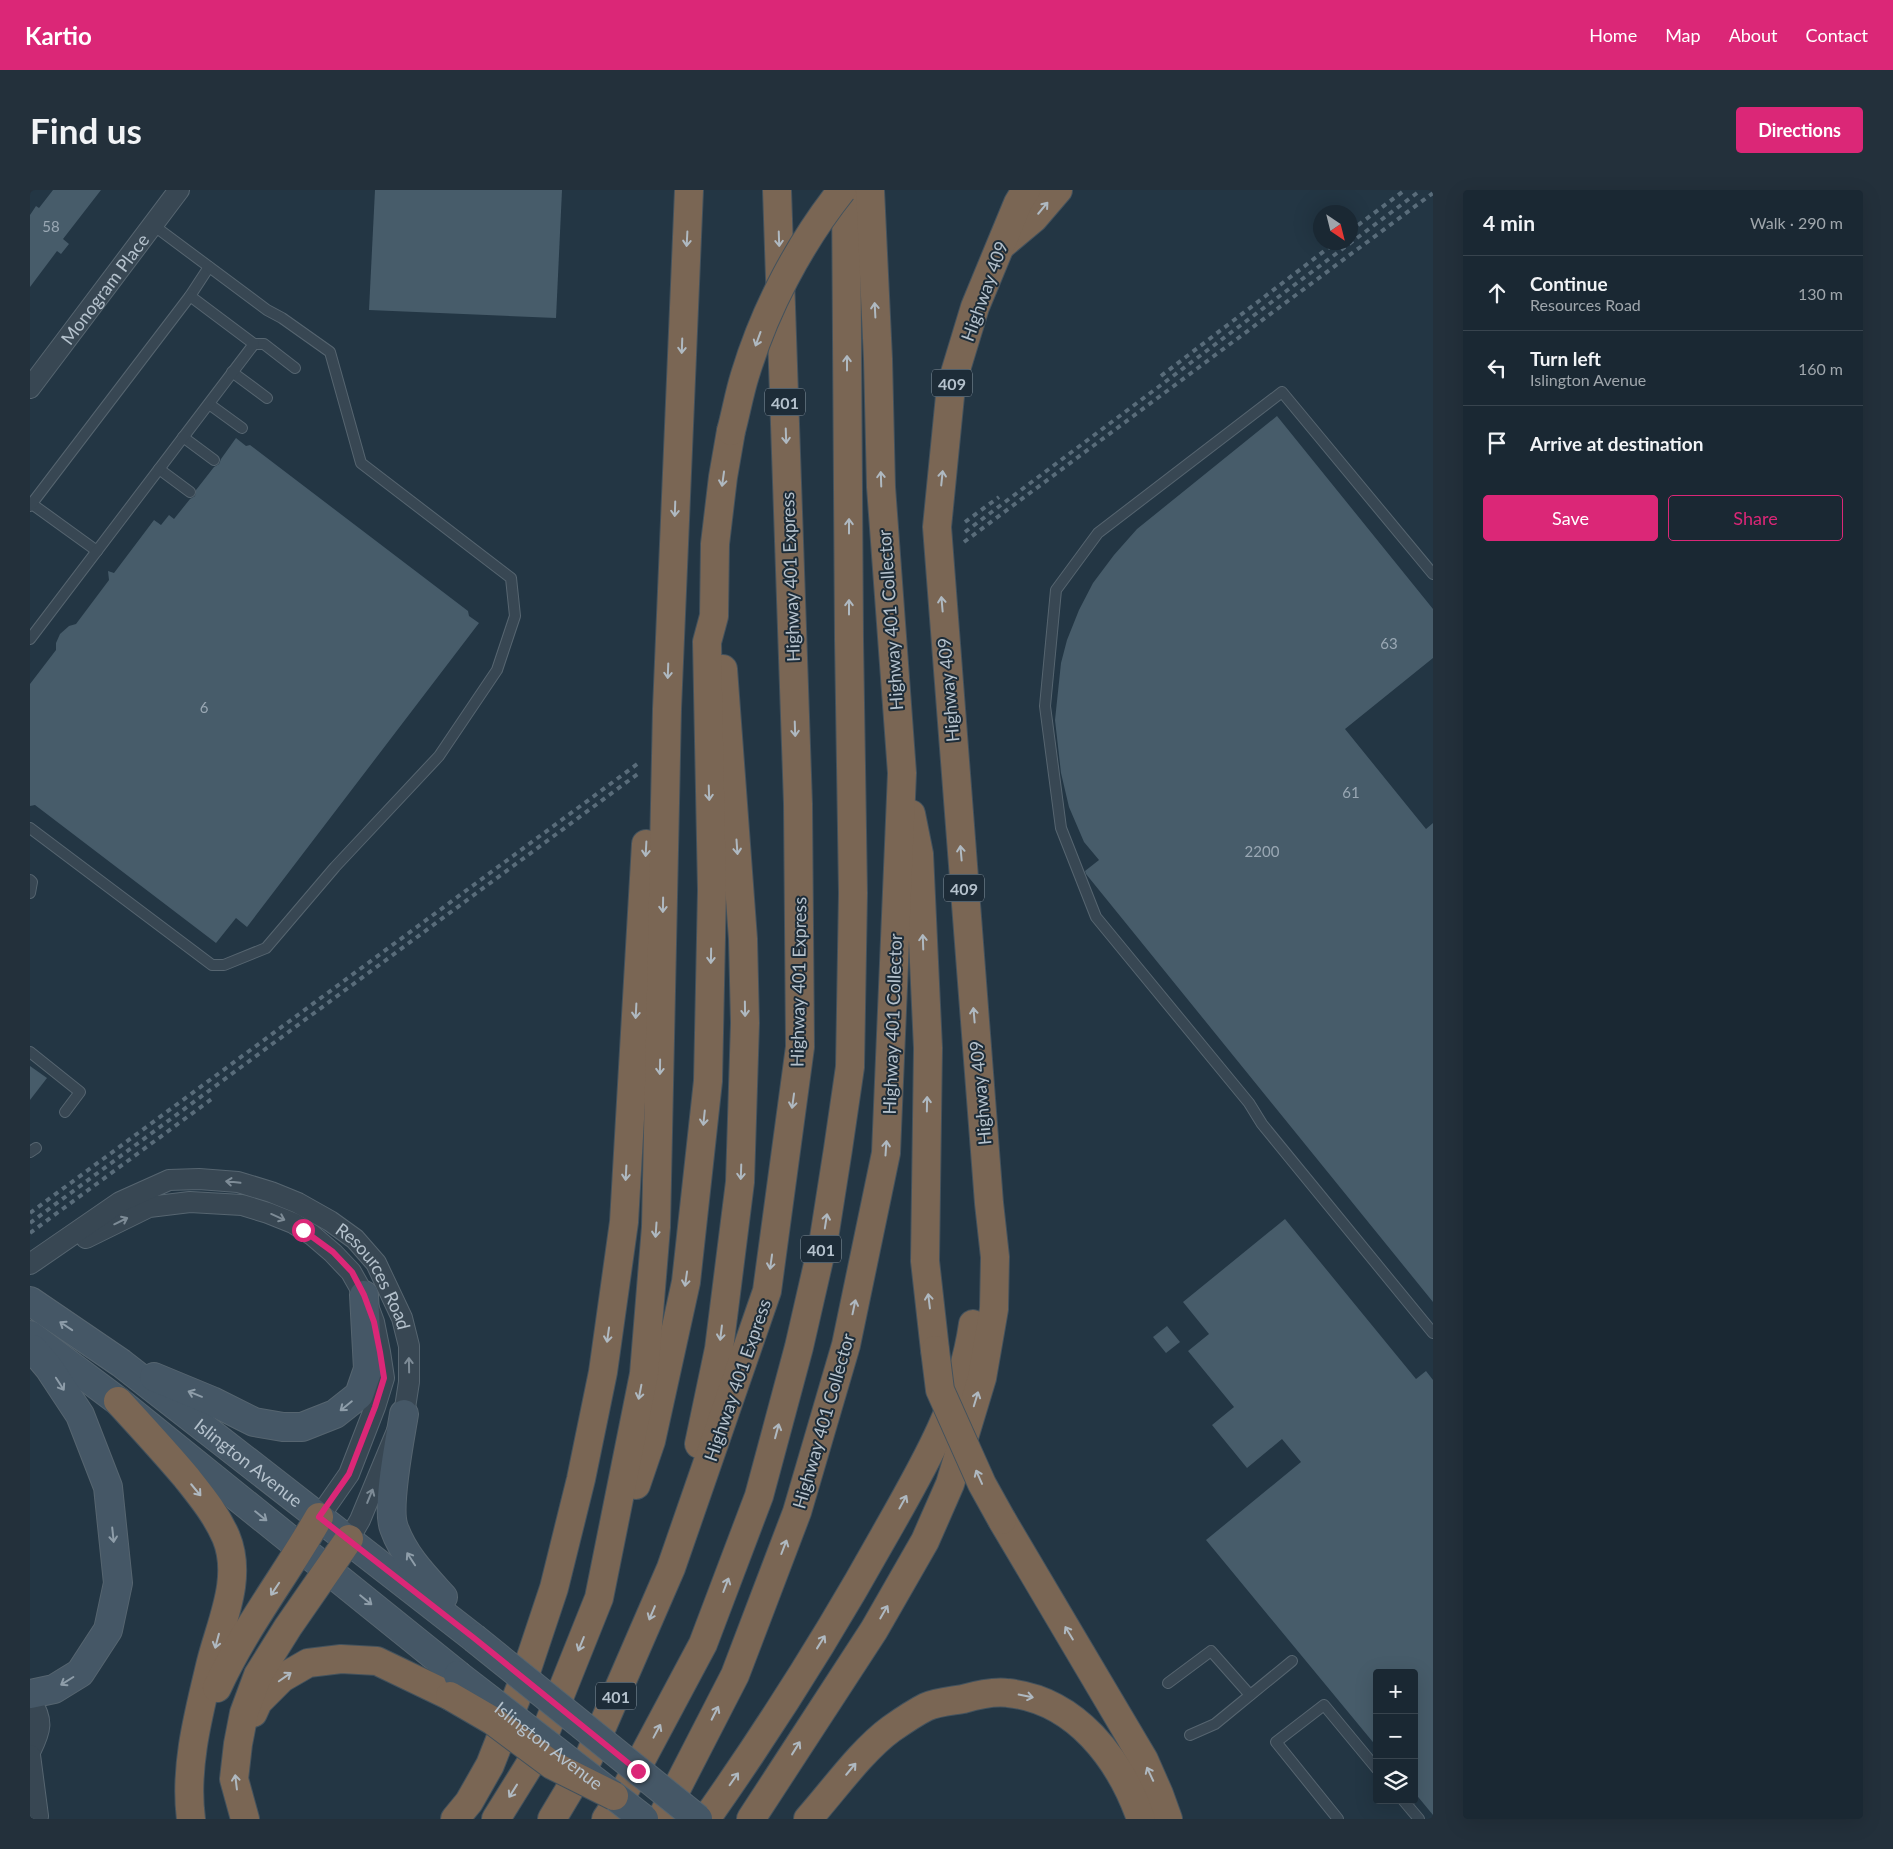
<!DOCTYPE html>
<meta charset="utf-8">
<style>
:root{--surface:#1a2833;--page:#23303b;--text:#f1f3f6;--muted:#9fa6ac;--line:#38444e;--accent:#db2777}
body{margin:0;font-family:Lato,sans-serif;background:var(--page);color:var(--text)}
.controls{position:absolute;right:15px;bottom:15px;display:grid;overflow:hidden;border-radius:5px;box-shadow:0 5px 20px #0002}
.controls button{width:45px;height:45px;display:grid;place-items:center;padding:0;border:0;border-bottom:1px solid var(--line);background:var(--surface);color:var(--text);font:25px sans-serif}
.compass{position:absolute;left:1283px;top:15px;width:45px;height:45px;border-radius:50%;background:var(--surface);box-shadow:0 5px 20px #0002;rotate:145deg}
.stop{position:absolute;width:15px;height:15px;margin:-11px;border:4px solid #db2777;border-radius:50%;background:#fff}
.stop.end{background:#db2777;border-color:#fff;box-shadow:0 1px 5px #0008}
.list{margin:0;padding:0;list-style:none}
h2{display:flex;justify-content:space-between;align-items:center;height:65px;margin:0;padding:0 20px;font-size:21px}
h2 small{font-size:16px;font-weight:400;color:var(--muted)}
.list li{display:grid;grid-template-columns:32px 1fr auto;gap:15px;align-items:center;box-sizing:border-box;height:75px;padding:0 20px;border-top:1px solid var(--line)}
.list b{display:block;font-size:19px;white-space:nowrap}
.list p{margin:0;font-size:16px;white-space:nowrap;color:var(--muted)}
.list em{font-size:16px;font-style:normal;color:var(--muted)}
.actions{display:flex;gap:10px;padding:15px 20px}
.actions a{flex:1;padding:11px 0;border:1px solid var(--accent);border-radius:5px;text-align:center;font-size:18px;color:var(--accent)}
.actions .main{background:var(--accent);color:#fff}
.icon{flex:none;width:28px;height:28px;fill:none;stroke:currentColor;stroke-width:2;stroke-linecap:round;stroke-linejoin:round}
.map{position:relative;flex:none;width:1403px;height:1629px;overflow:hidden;border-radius:5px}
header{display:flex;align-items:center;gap:30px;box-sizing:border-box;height:70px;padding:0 25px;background:var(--accent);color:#fff}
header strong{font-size:24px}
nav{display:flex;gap:28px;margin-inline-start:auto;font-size:18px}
.intro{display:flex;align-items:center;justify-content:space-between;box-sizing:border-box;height:120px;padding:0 30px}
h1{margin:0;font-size:35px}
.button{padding:12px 22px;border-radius:5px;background:var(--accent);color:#fff;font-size:18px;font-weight:700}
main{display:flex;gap:30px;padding:0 30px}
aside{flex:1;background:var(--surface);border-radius:5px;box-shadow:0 5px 20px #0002}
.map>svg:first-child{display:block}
</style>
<header>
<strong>Kartio</strong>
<nav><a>Home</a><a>Map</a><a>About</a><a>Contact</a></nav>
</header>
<div class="intro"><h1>Find us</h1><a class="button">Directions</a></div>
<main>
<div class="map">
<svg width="1403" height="1629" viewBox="0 0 1403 1629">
<rect width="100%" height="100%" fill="#233644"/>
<!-- building -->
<g fill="#475c6a">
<path d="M23,0H71L33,49L39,54L31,64L27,61L0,97V25L6,16L9,18Z"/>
<path d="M345,0H532L526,128L339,120Z"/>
<path d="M1247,226L1403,419V468L1315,539L1396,639L1403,633V1112L1056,684L1055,681L1069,670L1054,652L1039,617L1031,583L1025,530L1031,473L1037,450L1049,420L1063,393L1084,365L1107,339Z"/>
<path d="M206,248L216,256L220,255L438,421L439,426L449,433L217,737L206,728L186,753L5,615L0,616V494L26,460V453L30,444L39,436L46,434L79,390L78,381L84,383L124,330L131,335L139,325L144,329L160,309L165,306L166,300L184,277L189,274L191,269Z"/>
<path d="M0,876L17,888L0,910Z"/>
<path d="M1255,1029L1386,1189L1396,1181L1403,1190V1625L1384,1602V1483H1347V1557L1176,1350L1271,1272L1252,1249L1217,1278L1182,1235L1204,1217L1158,1161L1179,1144L1153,1112Z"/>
<path d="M1137,1136L1150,1152L1136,1163L1123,1147Z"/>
</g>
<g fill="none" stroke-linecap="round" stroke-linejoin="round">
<!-- lane casing -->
<g stroke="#566570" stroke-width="12">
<g id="lane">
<path d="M160,106L179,77"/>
<path d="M224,154H234L265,178"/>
<path d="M202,182L237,208"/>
<path d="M179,214L212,238"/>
<path d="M153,247L184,270"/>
<path d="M129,279L160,302"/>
<path d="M2,314L67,361"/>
<path d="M0,316L160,106L224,154L0,449"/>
<path d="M1403,384L1252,202L1068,343L1026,400L1015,516L1031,638L1066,727L1219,913L1232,934L1403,1143"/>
<path d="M0,638L182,775H194L236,758L305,677L409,566L467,480L485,426L481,388L331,273L300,162L252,128L237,120L123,35"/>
<path d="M0,690L2,692L0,703"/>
<path d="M0,862L50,902L35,922"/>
<path d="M0,962L6,958"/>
<path d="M1138,1493L1181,1461L1220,1505"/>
<path d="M1160,1545L1185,1534L1262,1471"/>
<path d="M1373,1610L1389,1629"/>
<path d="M1308,1629L1246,1552L1294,1515L1347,1579"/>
</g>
</g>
<!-- street casing -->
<g stroke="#566570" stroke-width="22">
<g id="street">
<path id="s1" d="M0,198L149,0"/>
<path d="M56,1048L119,1017L160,1012L212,1015L238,1023L263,1033L282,1045L303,1063L321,1082L334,1105L344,1132L350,1162L354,1188L345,1217L319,1284L289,1327"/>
<path id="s2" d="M0,1074L90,1012L139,990L169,989L208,992L241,1002L268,1013L300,1031L325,1049L346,1073L372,1128L379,1156V1192L374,1224L330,1330L319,1349"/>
<path d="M0,1509C14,1531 11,1540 0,1562"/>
<path d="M0,1565L8,1626"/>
</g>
</g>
<!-- secondary casing -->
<g stroke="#566570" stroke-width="30">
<g id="secondary">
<path id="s3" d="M0,1111L91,1173L444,1448"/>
<path d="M0,1145L88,1211L428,1485"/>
<path d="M124,1187L182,1211L224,1232L253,1237H272L305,1224L329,1205L338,1179L334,1105"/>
<path d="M374,1224C370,1249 356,1317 364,1338C374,1366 394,1386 413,1407"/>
<path d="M0,1504L24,1499L50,1483L78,1440L88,1393L78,1297L50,1225L19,1178L3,1159"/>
</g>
</g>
<!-- highway casing -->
<g stroke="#43525d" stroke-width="30">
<g id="highway">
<path d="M973,54L1004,28L1028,0"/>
<path d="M881,624L889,664L898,858L895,1071L905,1160"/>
<path d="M88,1211C111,1236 134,1261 156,1287C171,1306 186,1324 196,1347C213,1388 191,1432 181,1472C169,1522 154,1577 161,1629"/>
<path d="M669,1254L689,1159L710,992L715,833L713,749L693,479"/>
<path d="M606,1295L621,1251L656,1092L678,891L682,700L677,452L684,426L685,354L693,287L701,241"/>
<path d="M972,1330L1114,1570L1129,1604L1138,1629"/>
<path d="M187,1498C215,1437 256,1385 289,1327"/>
<path d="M223,1523L228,1512L252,1488L278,1473L311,1469L347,1471L420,1506"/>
<path d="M215,1629L204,1589L208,1554L214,1523L228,1485L258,1437L319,1349"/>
<path d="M425,1629L439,1612L460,1575L493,1491L524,1398L551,1289L573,1182L594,1032L616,654"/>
<path d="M466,1629L507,1563L569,1408L614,1184L626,1037L637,519L659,0"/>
<path d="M522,1629L559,1567L641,1378L737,1101L770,857L768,614L747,0"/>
<path d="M576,1629L593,1604L673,1454L729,1306L769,1157L794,1048L808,959L820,877L823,703L819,449L816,0"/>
<path d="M631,1629L705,1485L767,1322L816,1155L856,963L872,583L851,297L848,169L840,0"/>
<path d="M676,1629C740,1538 800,1443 854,1346C892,1279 932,1212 943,1134"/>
<path d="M721,1629L844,1440L895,1351L920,1294L952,1188L964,1119L965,1067L959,1013L907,337L921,196L945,117L988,13L996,0"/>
<path d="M778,1629C803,1601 831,1561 861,1539C871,1532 884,1523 896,1517C907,1512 922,1511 933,1509C947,1505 964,1501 978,1503C1046,1510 1090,1569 1111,1629"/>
</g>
</g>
<!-- lane -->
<use href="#lane" stroke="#384753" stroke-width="10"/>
<!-- street -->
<use href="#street" stroke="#384753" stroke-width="20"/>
<!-- secondary -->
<use href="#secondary" stroke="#455766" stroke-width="28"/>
<!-- highway -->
<use href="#highway" stroke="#7a6654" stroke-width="28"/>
<!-- rail -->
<g stroke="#596c7a" stroke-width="4" stroke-dasharray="5 5" stroke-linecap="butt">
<path d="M1320,41L1375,0"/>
<path d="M1131,186L1306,52"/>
<path d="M935,332L969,307"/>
<path d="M935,342L1391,0"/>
<path d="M934,352L1403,3"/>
<path d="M0,1023L610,572"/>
<path d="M0,1033L609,583"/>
<path d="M0,1043L183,908"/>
</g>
<!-- secondary-bridge casing -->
<g stroke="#566570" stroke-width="30" stroke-linecap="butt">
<g id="secondary-bridge">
<path d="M444,1448L668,1629"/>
<path id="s4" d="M428,1485L614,1629"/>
</g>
</g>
<!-- highway-bridge casing -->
<g stroke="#43525d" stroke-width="30" stroke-linecap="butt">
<g id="highway-bridge">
<path d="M701,241C706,223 709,204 715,185C735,119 769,54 812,0"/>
<path d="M905,1160L910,1200L952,1294L972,1330"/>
<path d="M420,1506L463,1531L522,1575L584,1606"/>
</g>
</g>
<!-- secondary-bridge -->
<use href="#secondary-bridge" stroke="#455766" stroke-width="28"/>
<!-- highway-bridge -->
<use href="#highway-bridge" stroke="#7a6654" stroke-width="28"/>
</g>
<!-- one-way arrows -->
<defs><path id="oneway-shaft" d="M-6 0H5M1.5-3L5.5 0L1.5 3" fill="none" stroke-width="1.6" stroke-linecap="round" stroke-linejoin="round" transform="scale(1.25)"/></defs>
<g stroke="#afb9c1">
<use href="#oneway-shaft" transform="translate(1013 18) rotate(-50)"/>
<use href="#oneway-shaft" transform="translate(657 49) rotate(93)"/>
<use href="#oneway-shaft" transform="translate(749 49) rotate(88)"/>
<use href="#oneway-shaft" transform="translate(845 120) rotate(-93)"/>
<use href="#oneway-shaft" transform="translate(728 149) rotate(110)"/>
<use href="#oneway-shaft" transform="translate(652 156) rotate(92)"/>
<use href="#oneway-shaft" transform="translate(817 173) rotate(-90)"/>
<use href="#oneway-shaft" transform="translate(756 246) rotate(88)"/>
<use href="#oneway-shaft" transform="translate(912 288) rotate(-84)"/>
<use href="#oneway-shaft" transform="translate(693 289) rotate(98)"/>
<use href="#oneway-shaft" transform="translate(851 289) rotate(-92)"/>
<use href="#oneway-shaft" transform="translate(645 319) rotate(92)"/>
<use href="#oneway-shaft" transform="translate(819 336) rotate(-90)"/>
<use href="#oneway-shaft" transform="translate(912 414) rotate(-95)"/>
<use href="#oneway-shaft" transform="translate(819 417) rotate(-90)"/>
<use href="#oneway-shaft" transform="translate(638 481) rotate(92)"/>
<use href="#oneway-shaft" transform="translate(765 539) rotate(88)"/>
<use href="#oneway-shaft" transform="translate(679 603) rotate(88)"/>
<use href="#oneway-shaft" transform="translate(707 657) rotate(86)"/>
<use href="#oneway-shaft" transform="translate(616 659) rotate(93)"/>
<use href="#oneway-shaft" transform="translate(931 663) rotate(-95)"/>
<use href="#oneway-shaft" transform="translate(633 715) rotate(91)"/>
<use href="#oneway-shaft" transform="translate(893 752) rotate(-92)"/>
<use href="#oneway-shaft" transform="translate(681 766) rotate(91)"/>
<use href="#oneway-shaft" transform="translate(715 819) rotate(89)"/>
<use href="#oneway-shaft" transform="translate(606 821) rotate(93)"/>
<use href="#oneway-shaft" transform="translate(944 825) rotate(-95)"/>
<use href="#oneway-shaft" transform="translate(630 877) rotate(91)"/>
<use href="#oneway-shaft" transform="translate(763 911) rotate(98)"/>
<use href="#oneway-shaft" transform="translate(897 914) rotate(-89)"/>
<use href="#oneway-shaft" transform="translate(674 928) rotate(96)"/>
<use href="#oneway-shaft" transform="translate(856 958) rotate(-86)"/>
<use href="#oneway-shaft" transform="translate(711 982) rotate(92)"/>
<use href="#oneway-shaft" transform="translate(596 983) rotate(93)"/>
<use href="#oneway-shaft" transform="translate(796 1031) rotate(-81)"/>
<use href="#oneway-shaft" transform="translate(626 1040) rotate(94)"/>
<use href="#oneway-shaft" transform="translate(741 1072) rotate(98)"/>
<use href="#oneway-shaft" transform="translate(656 1089) rotate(98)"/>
<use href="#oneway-shaft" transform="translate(899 1111) rotate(-97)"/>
<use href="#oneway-shaft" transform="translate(824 1117) rotate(-78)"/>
<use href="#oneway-shaft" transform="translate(691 1143) rotate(97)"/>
<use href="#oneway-shaft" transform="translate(578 1145) rotate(98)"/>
<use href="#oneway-shaft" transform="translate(610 1202) rotate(101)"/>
<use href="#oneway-shaft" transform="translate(946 1209) rotate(-73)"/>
<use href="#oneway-shaft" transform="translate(747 1241) rotate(-75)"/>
<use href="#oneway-shaft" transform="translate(949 1287) rotate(-114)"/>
<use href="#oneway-shaft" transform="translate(166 1300) rotate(50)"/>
<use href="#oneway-shaft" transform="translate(873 1312) rotate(-61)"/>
<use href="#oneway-shaft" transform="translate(754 1357) rotate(-69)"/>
<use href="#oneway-shaft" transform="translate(696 1395) rotate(-69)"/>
<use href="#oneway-shaft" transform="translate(245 1399) rotate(124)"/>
<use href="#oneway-shaft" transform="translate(854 1422) rotate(-60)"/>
<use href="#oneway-shaft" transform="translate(622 1423) rotate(113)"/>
<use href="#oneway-shaft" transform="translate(1039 1443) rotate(-121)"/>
<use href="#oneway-shaft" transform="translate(187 1451) rotate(105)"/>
<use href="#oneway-shaft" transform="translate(791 1452) rotate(-58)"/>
<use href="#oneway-shaft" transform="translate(551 1454) rotate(112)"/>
<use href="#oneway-shaft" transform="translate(255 1487) rotate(-35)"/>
<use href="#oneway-shaft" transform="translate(996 1506) rotate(11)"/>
<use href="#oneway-shaft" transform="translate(685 1523) rotate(-63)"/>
<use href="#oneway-shaft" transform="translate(627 1541) rotate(-62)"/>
<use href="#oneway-shaft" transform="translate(766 1558) rotate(-58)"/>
<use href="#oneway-shaft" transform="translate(821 1579) rotate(-50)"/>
<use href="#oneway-shaft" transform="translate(1120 1584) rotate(-115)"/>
<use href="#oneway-shaft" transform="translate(704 1589) rotate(-55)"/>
<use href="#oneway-shaft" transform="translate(206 1592) rotate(-97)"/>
<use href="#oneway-shaft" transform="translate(483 1601) rotate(122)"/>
</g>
<g stroke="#7d8b96">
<use href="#oneway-shaft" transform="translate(203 992) rotate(-174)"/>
<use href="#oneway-shaft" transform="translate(248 1027) rotate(24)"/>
<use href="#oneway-shaft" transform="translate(91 1031) rotate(-26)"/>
<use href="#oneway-shaft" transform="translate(379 1175) rotate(-91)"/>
<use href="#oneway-shaft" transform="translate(340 1306) rotate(-68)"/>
</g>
<g stroke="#8e9da9">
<use href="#oneway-shaft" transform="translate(36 1136) rotate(-146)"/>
<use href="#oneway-shaft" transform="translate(30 1194) rotate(57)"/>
<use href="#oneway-shaft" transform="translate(165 1204) rotate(-158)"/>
<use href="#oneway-shaft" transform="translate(316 1216) rotate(141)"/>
<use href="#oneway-shaft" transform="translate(231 1326) rotate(39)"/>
<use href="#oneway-shaft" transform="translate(83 1345) rotate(84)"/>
<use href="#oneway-shaft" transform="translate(381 1369) rotate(-123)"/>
<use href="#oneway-shaft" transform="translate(336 1410) rotate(39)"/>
<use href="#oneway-shaft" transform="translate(37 1491) rotate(148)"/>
</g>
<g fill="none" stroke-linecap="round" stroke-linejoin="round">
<!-- route -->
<path stroke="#db2777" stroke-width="6" d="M273,1040L303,1062L322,1082L334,1105L344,1132L350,1162L354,1188L345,1217L319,1284L289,1327L444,1448L608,1581"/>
</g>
<g text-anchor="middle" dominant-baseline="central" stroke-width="4" stroke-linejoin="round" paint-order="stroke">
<!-- number labels -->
<g font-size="15" fill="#9aa8b4">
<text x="21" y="36">58</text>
<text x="1359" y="453">63</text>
<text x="174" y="517">6</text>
<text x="1321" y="602">61</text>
<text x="1232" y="661">2200</text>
</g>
<!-- shield labels -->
<g fill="#1d2c38" stroke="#8795a0" stroke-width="1">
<rect x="902" y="179.5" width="40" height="27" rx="4"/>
<rect x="735" y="198.5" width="40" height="27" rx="4"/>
<rect x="914" y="684.5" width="40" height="27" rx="4"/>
<rect x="771" y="1045.5" width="40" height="27" rx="4"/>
<rect x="566" y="1492.5" width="40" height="27" rx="4"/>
</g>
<g font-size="16" font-weight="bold" fill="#b5c2cd">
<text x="922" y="193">409</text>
<text x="755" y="212">401</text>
<text x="934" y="698">409</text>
<text x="791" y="1059">401</text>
<text x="586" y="1506">401</text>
</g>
<!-- street labels -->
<g font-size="18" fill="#b5c2cd" stroke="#1d2c38">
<text stroke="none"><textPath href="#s1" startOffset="124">Monogram Place</textPath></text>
<text transform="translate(954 101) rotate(-70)">Highway 409</text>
<text transform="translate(760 387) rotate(-92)">Highway 401 Express</text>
<text transform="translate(860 430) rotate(-94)">Highway 401 Collector</text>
<text transform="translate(918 500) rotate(-95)">Highway 409</text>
<text transform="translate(768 792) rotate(-89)">Highway 401 Express</text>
<text transform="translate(862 834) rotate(-88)">Highway 401 Collector</text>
<text transform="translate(950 903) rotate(-95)">Highway 409</text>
<text stroke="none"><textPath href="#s2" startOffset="405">Resources Road</textPath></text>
<text transform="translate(707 1190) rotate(-71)">Highway 401 Express</text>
<text transform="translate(793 1231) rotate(-74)">Highway 401 Collector</text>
<text stroke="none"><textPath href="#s3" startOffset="272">Islington Avenue</textPath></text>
<text stroke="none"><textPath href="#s4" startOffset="115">Islington Avenue</textPath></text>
</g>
</g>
</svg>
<div class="controls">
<button>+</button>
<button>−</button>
<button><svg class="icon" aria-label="layers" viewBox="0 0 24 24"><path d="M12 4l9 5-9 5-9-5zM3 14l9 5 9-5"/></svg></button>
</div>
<svg class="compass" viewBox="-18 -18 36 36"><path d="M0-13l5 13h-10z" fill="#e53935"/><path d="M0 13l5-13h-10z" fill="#9fa6ac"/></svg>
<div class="stop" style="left:273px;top:1040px"></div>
<div class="stop end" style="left:608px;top:1581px"></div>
</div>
<aside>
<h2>4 min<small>Walk · 290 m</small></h2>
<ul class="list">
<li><svg class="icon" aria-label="ahead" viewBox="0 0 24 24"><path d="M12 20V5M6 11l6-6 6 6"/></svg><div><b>Continue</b><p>Resources Road</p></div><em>130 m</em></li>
<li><svg class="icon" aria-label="left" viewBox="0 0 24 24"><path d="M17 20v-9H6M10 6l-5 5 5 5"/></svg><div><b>Turn left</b><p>Islington Avenue</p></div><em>160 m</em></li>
<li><svg class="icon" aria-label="arrive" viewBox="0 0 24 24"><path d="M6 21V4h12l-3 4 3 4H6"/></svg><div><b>Arrive at destination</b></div></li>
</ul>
<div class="actions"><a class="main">Save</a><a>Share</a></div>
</aside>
</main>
